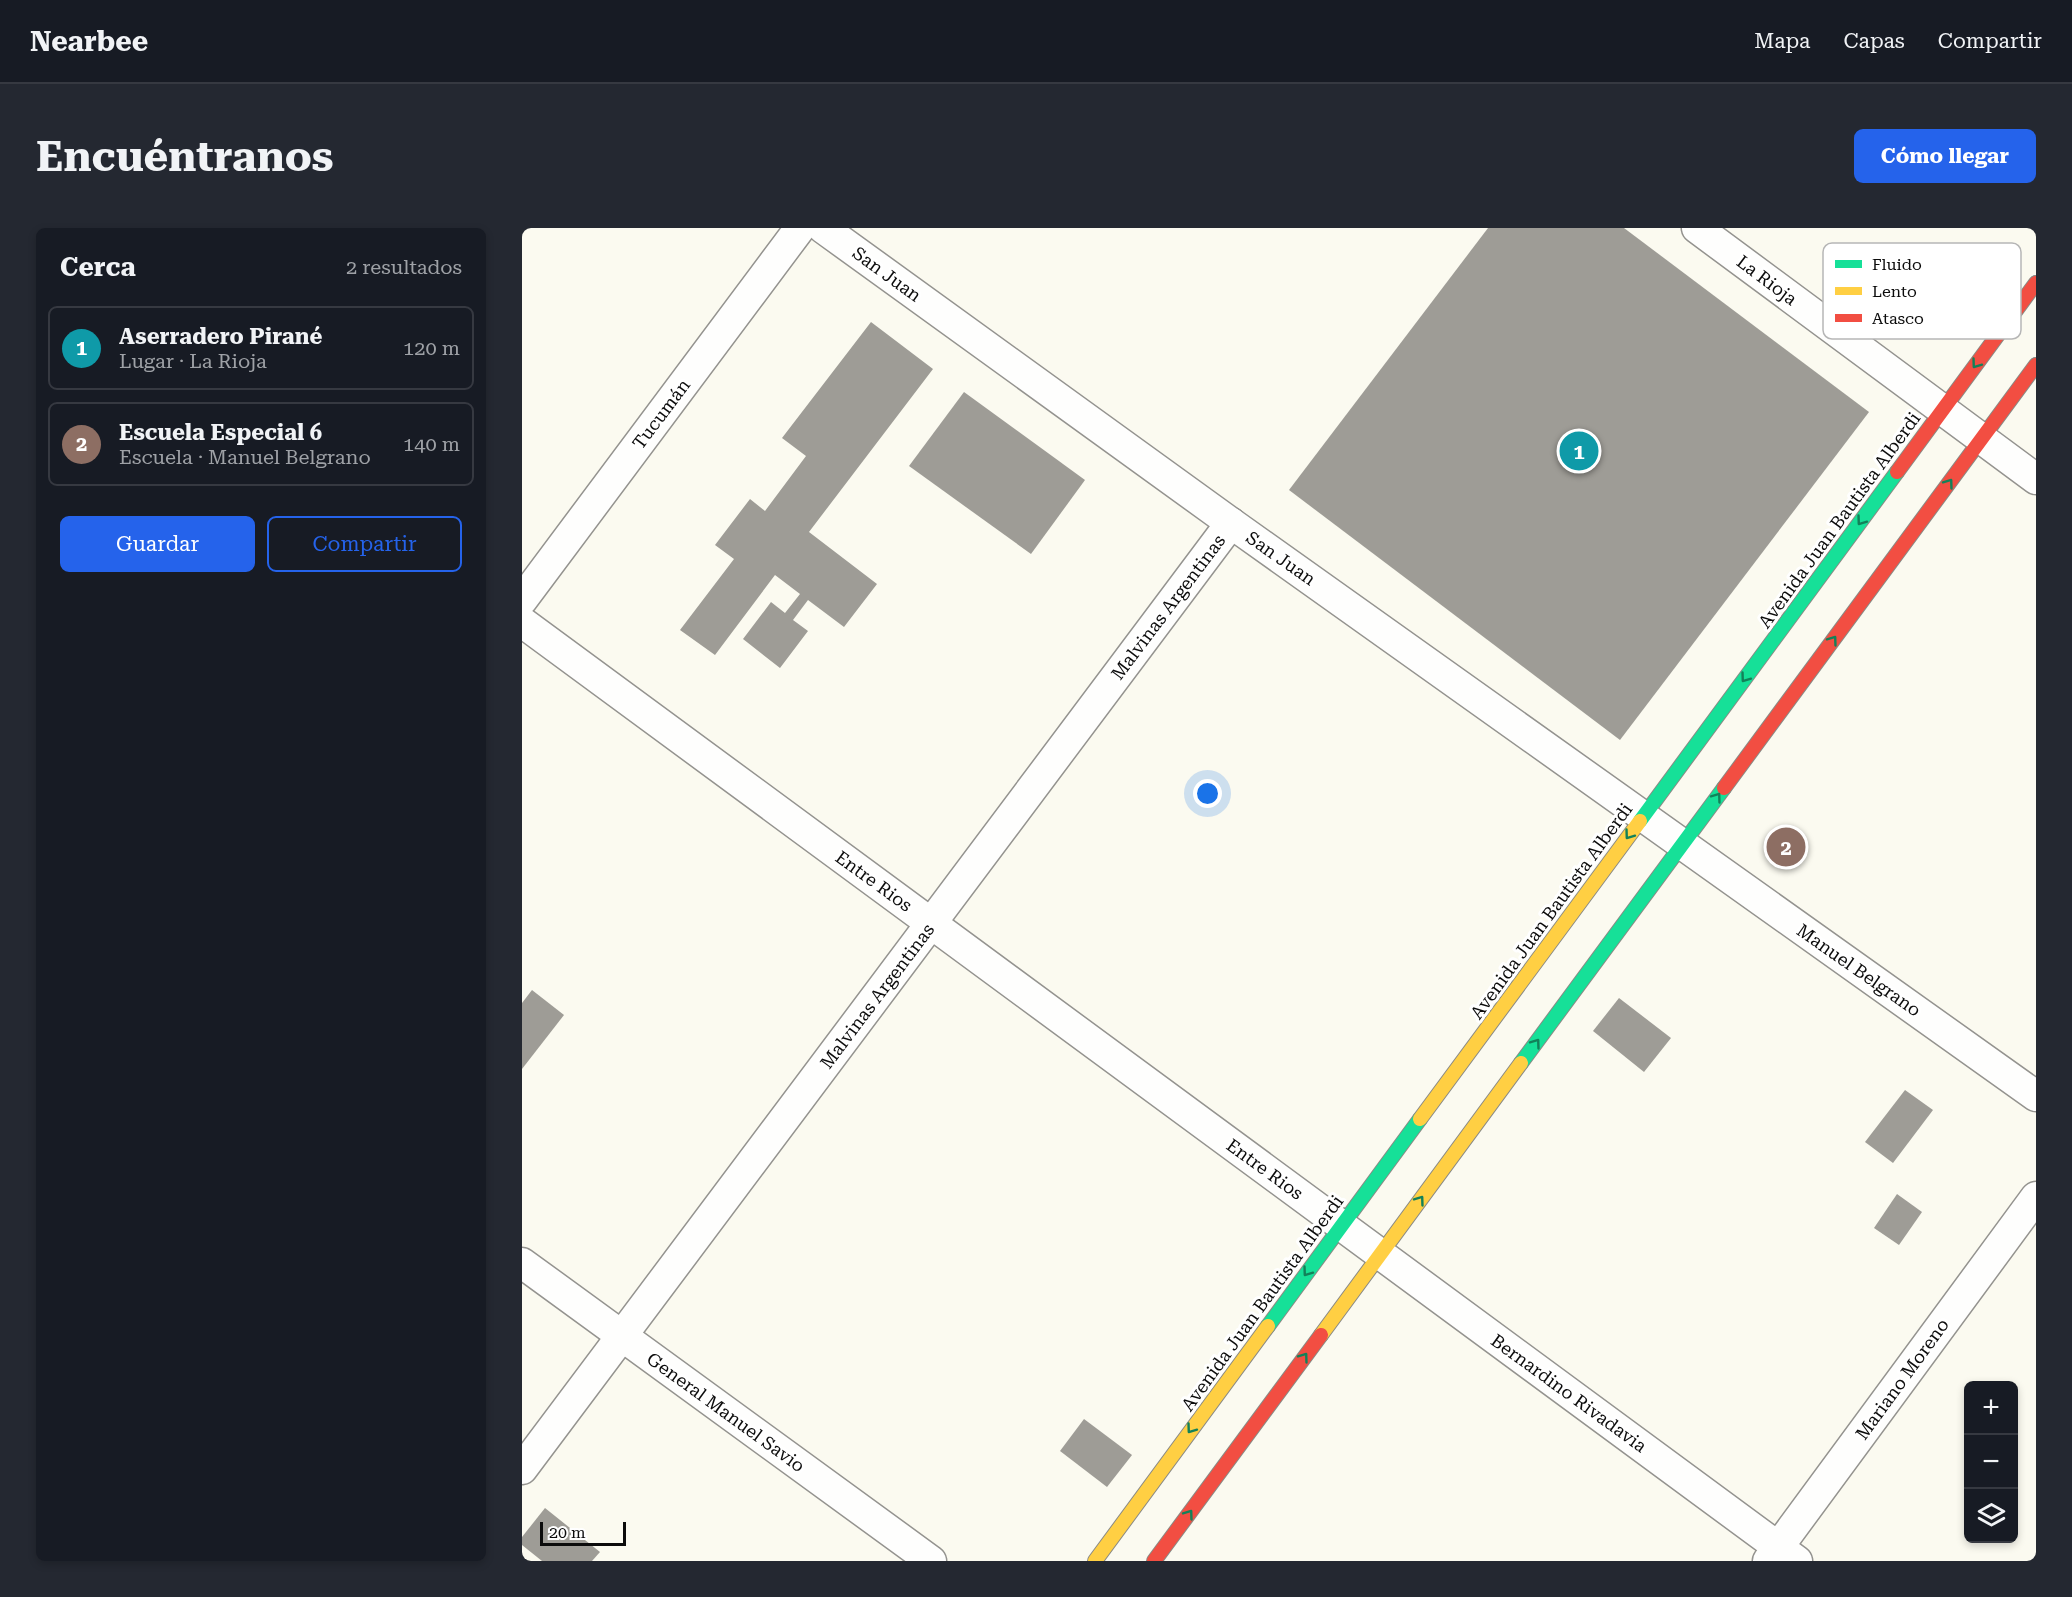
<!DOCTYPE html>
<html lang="es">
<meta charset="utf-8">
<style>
:root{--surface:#171b24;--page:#242831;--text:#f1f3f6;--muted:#9ea1a6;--line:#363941;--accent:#2563eb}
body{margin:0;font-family:"Roboto Serif",serif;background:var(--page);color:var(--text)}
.controls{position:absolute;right:18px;bottom:18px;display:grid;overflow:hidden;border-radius:9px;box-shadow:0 3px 9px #0003}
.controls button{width:54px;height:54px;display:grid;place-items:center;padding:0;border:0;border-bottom:2px solid var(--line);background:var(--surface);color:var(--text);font:30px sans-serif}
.scale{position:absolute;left:18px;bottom:15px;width:86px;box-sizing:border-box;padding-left:6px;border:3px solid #0c0c0c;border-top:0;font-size:16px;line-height:21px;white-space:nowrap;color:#0c0c0c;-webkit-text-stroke:4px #fff;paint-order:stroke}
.you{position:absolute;left:686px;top:566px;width:21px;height:21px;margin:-15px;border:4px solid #fff;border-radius:50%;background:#1a73e8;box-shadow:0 0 0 9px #1a73e833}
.badge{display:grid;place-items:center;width:39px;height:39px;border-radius:50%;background:var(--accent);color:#fff;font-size:20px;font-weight:700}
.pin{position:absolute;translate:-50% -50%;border:3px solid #fff;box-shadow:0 2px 6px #0006}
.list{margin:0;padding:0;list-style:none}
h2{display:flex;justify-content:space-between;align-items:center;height:78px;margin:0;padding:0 24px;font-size:26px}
h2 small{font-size:20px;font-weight:400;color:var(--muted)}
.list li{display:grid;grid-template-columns:39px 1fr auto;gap:18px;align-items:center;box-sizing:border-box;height:84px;margin:0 12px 12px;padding:0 12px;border:2px solid var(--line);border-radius:9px}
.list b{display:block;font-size:22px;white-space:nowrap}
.list p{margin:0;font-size:20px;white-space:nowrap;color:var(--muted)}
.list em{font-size:20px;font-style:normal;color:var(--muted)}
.actions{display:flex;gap:12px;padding:18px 24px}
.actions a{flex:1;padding:14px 0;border:2px solid var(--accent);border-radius:9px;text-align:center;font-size:21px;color:var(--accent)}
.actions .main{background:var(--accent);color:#fff}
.icon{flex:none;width:33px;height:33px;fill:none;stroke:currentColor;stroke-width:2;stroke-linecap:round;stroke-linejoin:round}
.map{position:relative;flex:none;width:1514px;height:1333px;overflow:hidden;border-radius:9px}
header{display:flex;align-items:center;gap:36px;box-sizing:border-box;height:84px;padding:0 30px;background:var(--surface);border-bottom:2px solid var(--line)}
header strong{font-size:28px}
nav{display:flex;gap:33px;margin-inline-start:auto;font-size:21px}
.intro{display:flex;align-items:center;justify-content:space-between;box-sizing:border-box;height:144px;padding:0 36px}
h1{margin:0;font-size:42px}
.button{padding:15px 27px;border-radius:9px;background:var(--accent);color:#fff;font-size:21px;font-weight:700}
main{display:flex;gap:36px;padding:0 36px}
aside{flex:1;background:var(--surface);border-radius:9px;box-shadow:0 3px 9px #0003}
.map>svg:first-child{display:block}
</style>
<header>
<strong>Nearbee</strong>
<nav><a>Mapa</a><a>Capas</a><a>Compartir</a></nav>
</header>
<div class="intro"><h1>Encuéntranos</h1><a class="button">Cómo llegar</a></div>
<main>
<aside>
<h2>Cerca<small>2 resultados</small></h2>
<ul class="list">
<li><span class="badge" style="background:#0f9aa8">1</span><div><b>Aserradero Pirané</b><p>Lugar · La Rioja</p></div><em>120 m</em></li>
<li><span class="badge" style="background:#8d6e63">2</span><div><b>Escuela Especial 6</b><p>Escuela · Manuel Belgrano</p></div><em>140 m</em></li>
</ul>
<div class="actions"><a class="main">Guardar</a><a>Compartir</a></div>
</aside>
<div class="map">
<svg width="1514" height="1333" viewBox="0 0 1514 1333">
<rect width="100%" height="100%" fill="#fbfaf0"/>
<!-- building -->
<g fill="#9e9c96">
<path d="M966,0H1102L1347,184L1098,512L767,262Z"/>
<path d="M349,94L411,141L287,304L355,356L322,399L286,372L271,392L286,403L258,440L221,411L249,374L263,385L278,366L253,347L193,427L158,402L212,331L193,317L228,271L243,283L284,228L260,210Z"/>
<path d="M442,164L563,252L509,326L387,238Z"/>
<path d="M10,762L42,787L0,841V775Z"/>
<path d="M1097,770L1149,810L1122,844L1071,803Z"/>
<path d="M1383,862L1411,882L1371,935L1343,914Z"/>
<path d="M1375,966L1400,984L1377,1017L1352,1000Z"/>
<path d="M562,1191L610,1227L585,1259L538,1223Z"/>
<path d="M23,1280L78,1324L70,1333H20L0,1317V1309Z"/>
</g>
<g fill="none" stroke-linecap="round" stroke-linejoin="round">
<!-- street casing -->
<g stroke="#94938f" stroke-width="33">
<g id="street">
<path d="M301,0L709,295L1514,868"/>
<path d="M1175,0L1514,251"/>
<path d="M0,372L278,0"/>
<path d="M0,394L1275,1333"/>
<path d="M0,1035L409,1333"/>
<path d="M0,1241L709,295"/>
<path d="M1246,1333L1514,969"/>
</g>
</g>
<!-- fast casing -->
<g stroke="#8a8a85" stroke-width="16">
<g id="fast">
<path d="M1118,593L1375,244"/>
<path d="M999,835L1202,560"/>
<path d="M746,1098L898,891"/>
</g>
</g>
<!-- slow casing -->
<g stroke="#8a8a85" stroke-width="16">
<g id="slow">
<path d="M898,891L1118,593"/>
<path d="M799,1107L999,835"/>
<path d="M573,1333L746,1098"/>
</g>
</g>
<!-- jam casing -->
<g stroke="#8a8a85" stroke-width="16">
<g id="jam">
<path d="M1375,244L1514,55"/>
<path d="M1202,560L1514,137"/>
<path d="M632,1333L799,1107"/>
</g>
</g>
<!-- street -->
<use href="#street" stroke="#fefefd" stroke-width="30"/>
<!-- fast -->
<use href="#fast" stroke="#16e098" stroke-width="14"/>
<!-- slow -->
<use href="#slow" stroke="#ffcf43" stroke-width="14"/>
<!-- jam -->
<use href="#jam" stroke="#f24e42" stroke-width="14"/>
</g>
<!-- one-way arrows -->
<defs><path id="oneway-chevron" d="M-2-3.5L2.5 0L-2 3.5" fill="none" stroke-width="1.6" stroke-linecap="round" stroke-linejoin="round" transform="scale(1.5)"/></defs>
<g stroke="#128159">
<use href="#oneway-chevron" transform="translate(1454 136) rotate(126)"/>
<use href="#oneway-chevron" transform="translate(1427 255) rotate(-54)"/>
<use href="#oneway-chevron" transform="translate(1339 293) rotate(126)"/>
<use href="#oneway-chevron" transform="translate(1311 412) rotate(-54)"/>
<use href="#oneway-chevron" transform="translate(1223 450) rotate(126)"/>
<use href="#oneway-chevron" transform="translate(1195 569) rotate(-54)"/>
<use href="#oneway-chevron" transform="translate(1107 607) rotate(126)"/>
<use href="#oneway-chevron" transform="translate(1014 815) rotate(-54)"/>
<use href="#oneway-chevron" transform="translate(898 972) rotate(-54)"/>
<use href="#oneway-chevron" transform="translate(785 1044) rotate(126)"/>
<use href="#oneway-chevron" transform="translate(782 1129) rotate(-54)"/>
<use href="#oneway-chevron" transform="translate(669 1201) rotate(126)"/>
<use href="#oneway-chevron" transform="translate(667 1286) rotate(-54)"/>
</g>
<g text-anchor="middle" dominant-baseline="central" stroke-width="6" stroke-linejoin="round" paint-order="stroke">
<!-- street labels -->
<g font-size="18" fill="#0c0c0c" stroke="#fff">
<text transform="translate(365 46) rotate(36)">San Juan</text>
<text transform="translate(1245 52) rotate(37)">La Rioja</text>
<text transform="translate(139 186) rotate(-53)">Tucumán</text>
<text transform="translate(1317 292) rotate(-54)">Avenida Juan Bautista Alberdi</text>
<text transform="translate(759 330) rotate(35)">San Juan</text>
<text transform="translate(646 379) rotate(-53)">Malvinas Argentinas</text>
<text transform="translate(352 653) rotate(36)">Entre Rios</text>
<text transform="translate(1029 683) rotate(-54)">Avenida Juan Bautista Alberdi</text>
<text transform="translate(1337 742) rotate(35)">Manuel Belgrano</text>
<text transform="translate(355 768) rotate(-53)">Malvinas Argentinas</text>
<text transform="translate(743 941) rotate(36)">Entre Rios</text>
<text transform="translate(740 1075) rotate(-54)">Avenida Juan Bautista Alberdi</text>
<text transform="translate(1380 1151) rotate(-54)">Mariano Moreno</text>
<text transform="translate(1047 1165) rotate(36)">Bernardino Rivadavia</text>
<text transform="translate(204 1184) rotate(36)">General Manuel Savio</text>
</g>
</g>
<!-- legend -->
<rect x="1301" y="15" width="198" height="96" rx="9" fill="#fff" stroke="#b6b6b6" stroke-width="1.5"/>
<rect x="1313" y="32" width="27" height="8" fill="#16e098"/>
<rect x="1313" y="59" width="27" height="8" fill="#ffcf43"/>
<rect x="1313" y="86" width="27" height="8" fill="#f24e42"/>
<g font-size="16" fill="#0c0c0c">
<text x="1350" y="42">Fluido</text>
<text x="1350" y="69">Lento</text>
<text x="1350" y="96">Atasco</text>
</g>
</svg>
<div class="controls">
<button>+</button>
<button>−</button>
<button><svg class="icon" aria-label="layers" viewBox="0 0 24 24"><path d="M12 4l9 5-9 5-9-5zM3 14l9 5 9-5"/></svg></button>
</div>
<div class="scale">20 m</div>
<div class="you"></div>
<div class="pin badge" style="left:1057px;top:223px;background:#0f9aa8">1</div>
<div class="pin badge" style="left:1264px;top:619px;background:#8d6e63">2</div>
</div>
</main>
